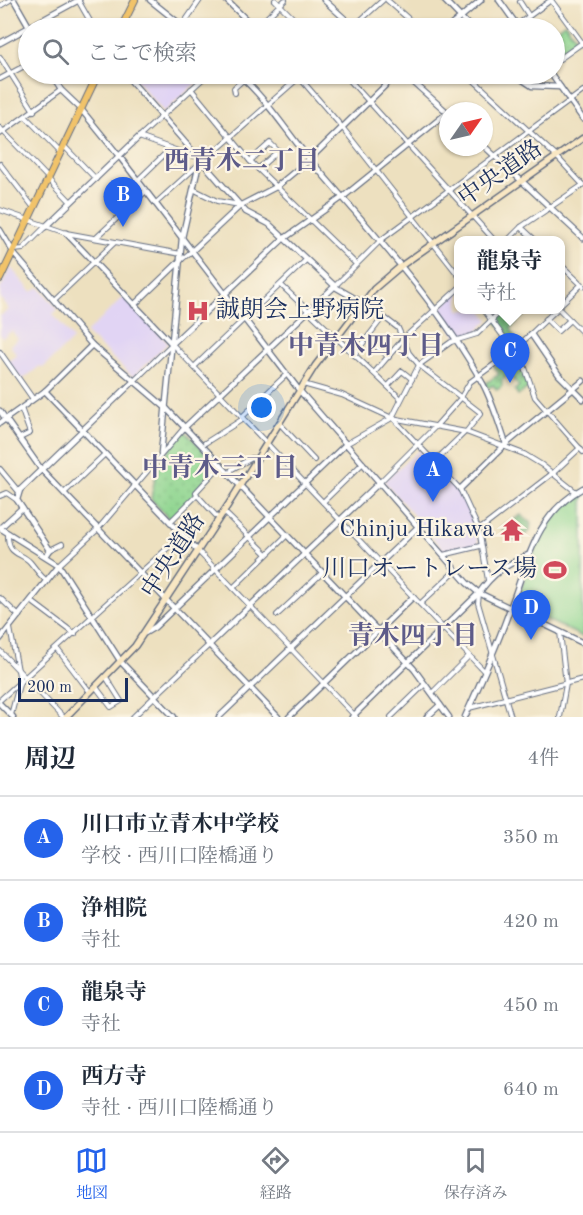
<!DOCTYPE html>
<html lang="ja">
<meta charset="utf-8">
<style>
:root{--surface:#fff;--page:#f6f6f7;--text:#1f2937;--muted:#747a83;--line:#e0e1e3;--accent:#2563eb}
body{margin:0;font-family:"Old Standard TT","Noto Serif JP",serif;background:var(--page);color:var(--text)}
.compass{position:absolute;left:439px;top:102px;width:54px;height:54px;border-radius:50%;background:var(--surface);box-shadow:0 2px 4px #0004;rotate:56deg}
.scale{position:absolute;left:18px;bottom:15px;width:110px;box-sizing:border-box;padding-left:6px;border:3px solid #1b2f5e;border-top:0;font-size:16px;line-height:21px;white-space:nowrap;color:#1b2f5e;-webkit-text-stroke:4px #fcf5e5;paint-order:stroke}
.you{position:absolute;left:262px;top:408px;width:21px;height:21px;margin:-15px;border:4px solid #fff;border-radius:50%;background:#1a73e8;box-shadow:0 0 0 9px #1a73e833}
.badge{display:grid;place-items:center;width:39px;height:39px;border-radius:50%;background:var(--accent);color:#fff;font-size:20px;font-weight:700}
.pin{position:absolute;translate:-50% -50px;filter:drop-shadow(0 2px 3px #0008)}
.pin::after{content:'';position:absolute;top:32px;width:21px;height:18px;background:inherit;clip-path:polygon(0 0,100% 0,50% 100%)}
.popup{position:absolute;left:454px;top:236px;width:111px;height:78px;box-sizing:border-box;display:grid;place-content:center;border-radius:12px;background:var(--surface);filter:drop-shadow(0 2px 4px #0005);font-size:20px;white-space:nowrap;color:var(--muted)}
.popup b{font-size:22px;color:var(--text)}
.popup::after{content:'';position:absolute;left:50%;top:100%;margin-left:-12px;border:12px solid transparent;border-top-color:var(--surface)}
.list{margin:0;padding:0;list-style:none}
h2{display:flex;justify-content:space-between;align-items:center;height:78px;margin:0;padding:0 24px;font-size:26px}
h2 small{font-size:20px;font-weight:400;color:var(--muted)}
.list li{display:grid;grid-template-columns:39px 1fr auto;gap:18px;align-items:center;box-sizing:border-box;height:84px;padding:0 24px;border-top:2px solid var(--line)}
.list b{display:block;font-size:22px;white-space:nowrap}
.list p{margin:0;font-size:20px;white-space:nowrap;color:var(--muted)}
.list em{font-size:20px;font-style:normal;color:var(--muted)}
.icon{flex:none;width:33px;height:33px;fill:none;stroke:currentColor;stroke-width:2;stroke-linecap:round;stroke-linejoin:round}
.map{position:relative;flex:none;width:583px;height:717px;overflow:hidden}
.search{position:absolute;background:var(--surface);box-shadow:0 2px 4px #0004;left:18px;right:18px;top:18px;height:66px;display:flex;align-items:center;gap:15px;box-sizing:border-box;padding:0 21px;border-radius:33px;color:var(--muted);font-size:22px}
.sheet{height:414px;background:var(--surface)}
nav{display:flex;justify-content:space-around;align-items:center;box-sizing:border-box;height:84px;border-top:2px solid var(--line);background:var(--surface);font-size:16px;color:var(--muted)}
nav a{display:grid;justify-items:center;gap:3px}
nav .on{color:var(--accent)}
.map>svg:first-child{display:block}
</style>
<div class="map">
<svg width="583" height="717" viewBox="0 0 583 717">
<defs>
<pattern id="forest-firs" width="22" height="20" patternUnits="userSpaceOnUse" patternTransform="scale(1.5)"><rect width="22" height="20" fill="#74b77b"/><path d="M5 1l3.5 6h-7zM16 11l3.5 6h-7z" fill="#5e9568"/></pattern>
<pattern id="cemetery-stones" width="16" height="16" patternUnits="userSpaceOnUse" patternTransform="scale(1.5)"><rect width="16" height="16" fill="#90d691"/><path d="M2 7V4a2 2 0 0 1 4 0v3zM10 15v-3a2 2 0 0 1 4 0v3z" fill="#7cb87f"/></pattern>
<pattern id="park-dots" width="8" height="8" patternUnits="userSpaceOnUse" patternTransform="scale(1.5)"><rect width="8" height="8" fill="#90d691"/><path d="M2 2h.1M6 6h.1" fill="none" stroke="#7cb87f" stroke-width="1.8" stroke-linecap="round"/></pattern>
</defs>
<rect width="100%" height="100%" fill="#fcf5e5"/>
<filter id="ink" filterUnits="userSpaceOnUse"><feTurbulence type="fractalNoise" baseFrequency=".0167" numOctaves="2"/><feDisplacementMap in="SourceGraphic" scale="12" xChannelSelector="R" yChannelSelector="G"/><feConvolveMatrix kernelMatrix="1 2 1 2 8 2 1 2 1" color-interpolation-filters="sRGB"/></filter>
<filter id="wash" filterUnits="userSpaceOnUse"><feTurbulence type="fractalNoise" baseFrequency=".008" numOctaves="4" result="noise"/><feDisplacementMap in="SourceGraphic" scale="24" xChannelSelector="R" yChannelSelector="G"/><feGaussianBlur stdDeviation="1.35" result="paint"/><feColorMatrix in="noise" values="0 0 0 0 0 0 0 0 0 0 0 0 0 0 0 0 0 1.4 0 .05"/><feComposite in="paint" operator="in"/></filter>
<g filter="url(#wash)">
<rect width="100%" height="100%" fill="#ede0bf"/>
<!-- built -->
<g fill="#e1d4f4">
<path d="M131,74H206L164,112Z"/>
<path d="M11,268L32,292L39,287L58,309L53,314L73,339L43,368L40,366L22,380L8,361L17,355L10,345L18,339L12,331L2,338L0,334V316L9,310L0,297V289Z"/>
<path d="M459,290V310H482L489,320L475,333L458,338L438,311Z"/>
<path d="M124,297L168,343L133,377L86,333Z"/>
<path d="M420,449L460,492L475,523L478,543L476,545L445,552L384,481Z"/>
</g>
<!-- green -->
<path fill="#90d691" stroke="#568278" stroke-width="1.5" d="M583,492V637L516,605C530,562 540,516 583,492Z"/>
<!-- forest -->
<g fill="url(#forest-firs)" stroke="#48736c" stroke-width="1.5">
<path d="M504,310H529L511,328L515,337L511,341L496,321Z"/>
<path d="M521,515L531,523L530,531L518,541L509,540L510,535L515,533L519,527L510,528L503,532L502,527Z"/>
</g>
<!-- cemetery -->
<path fill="url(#cemetery-stones)" stroke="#568278" stroke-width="1.5" d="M512,353L523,367L528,388L518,395L515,390L519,386L509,374L502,380V386L497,390L493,385L488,388L485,384L499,374L494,366Z"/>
<!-- park -->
<g fill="url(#park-dots)" stroke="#568278" stroke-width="1.5">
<path d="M565,23L577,39L555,53V31Z"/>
<path d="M185,431L218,466L195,491V495L169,519L151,499C156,464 162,457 185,431Z"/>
</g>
</g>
<g filter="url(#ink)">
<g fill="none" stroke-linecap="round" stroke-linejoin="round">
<!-- minor casing -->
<g stroke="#646d80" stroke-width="6">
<g id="minor">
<path d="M78,0L94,28"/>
<path d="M275,0L303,28"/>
<path d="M387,0L419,28"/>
<path d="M551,0L583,44"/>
<path d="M520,2L529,16"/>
<path d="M0,6L10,0"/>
<path d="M517,25L551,0"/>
<path d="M182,26L200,0"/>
<path d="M256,28L285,0"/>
<path d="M352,28L383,0"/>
<path d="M0,57L34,111"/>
<path d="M554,63L582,43"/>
<path d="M344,74L494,240"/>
<path d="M467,74L557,157L583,185L521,227L508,240"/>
<path d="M299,77L342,127L459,276"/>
<path d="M0,79L28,64"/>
<path d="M191,89L250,161L355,263"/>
<path d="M235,93L234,88L244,79"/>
<path d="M26,117L59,151"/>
<path d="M0,128L71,202"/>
<path d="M0,134L61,90"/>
<path d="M63,145L96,179"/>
<path d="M197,155L192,156L139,137L208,74"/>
<path d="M204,161L303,74"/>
<path d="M250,161L270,143L278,151L258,169"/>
<path d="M0,164L34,208"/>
<path d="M138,180L170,149"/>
<path d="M193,189L217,201L240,205"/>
<path d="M156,203L198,165"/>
<path d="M0,210L66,233L181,254"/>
<path d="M521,227L535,240"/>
<path d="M96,238L146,191"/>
<path d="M14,250L23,249L45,227"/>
<path d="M181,260L192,251"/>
<path d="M561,265L583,286"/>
<path d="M281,285L401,399"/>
<path d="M335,286L381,240L583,91"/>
<path d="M54,300L114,243"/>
<path d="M364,302L398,328L409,353L419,365L481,413L466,432"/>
<path d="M561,304L582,284"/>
<path d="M484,310L524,365L535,397L583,452"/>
<path d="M560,310L583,333"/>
<path d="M546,319L558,331L570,320"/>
<path d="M367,339L389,357"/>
<path d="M0,352L33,399"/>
<path d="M354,355L383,317"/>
<path d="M194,367L306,260"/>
<path d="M374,373L404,338L459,288"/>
<path d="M134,381L172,344L484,671"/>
<path d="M303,384L342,395L392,418L466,432L524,454L542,465L576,492"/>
<path d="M388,386L402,371L412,379"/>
<path d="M242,417L287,374"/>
<path d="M393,418L460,489L479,530L488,580"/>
<path d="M279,423L314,460"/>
<path d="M20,438L30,433L21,408"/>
<path d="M205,443L243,419"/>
<path d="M346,444L392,418L419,365L451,342L477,334L502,310"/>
<path d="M434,462L464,433"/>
<path d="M0,469L19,492"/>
<path d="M230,474L232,469L252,458L256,461"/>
<path d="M380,482L435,427L460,399L470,382L514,350L556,310"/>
<path d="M64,493L105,454"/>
<path d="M197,495L219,519"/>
<path d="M0,496L7,493L17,500"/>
<path d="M323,502L363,463"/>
<path d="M224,512L267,554"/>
<path d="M170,522L197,495L196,492L221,465"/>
<path d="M479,530L553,473L580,448"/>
<path d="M8,533C7,556 21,552 30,562C36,569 40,576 47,581"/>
<path d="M50,550L62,544"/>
<path d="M198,551L356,717"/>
<path d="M443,555L480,546"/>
<path d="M59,565L98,529L185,427"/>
<path d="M233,588L287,535"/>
<path d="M479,594L478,603L511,717"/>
<path d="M0,598L19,616"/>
<path d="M31,601L75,634"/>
<path d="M420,604L456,570"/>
<path d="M277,615L323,572"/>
<path d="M10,628L20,681L11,715"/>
<path d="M560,632L566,684L560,717"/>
<path d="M58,650L90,692"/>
<path d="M0,651L63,717"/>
<path d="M96,687L111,707L121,701L106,677"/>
<path d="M432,693L469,656"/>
<path d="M0,700L182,535"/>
<path d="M469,708L583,679"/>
<path d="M133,717L209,645"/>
<path d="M391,717L425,684"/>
</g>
</g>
<!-- tertiary casing -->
<g stroke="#646d80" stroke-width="7">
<g id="tertiary">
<path d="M14,0L30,28"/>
<path d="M150,0L185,28"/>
<path d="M226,0L255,28"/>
<path d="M324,0L355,28"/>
<path d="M444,0L471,28"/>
<path d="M499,0L519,28"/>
<path d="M448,28L481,0"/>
<path d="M0,43L79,0"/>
<path d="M51,74L61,90L80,108L119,156L299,390L467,583L479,593L583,643"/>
<path d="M125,74L246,212L269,224L337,288L363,303"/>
<path d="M238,74C267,99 286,131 311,161C372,232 437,301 483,384C493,403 499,424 506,444"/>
<path d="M296,74L299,77"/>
<path d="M404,74L448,113"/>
<path d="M514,74L532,86L560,87"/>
<path d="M551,74L583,119"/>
<path d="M484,146L583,238"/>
<path d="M45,227L139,137"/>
<path d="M0,230L15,255L92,345L166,408L209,453L414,669L449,717"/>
<path d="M66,233L172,344L282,240L343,197L447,113"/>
<path d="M192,251L241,205L276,187L310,159L397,74"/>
<path d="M134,305L181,260"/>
<path d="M531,334L559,375L583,399"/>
<path d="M45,391L198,551"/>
<path d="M0,411L41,469L278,717"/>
<path d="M0,423L45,391L92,345"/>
<path d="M185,427L335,286"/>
<path d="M161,453L182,238L200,159"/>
<path d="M460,489L506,444L583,381"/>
<path d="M0,528L59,565L121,662L174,717"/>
<path d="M0,528L22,508"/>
<path d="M46,556L50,550L17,500L20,490L134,381"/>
<path d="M145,633L155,627L346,444"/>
<path d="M0,639L59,565"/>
<path d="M209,645L380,482"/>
<path d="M0,704L13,717"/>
<path d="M219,717L418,527"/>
<path d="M289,717L413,597"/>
<path d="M352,717L479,593C493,573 506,565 528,555"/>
<path d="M427,717L440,705"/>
<path d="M465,717C481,681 498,644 511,606C528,560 536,514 583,488"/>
</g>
</g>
<!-- secondary casing -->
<g stroke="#646d80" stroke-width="8">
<path id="secondary" d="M66,717L135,646L228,505L315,366L374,289L401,266L583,138"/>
</g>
<!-- primary casing -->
<g stroke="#646d80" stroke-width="8">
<g id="primary">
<path d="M121,28L135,0"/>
<path d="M0,279L98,74"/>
</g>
</g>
<!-- minor -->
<use href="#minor" stroke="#fff" stroke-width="4"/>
<!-- tertiary -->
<use href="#tertiary" stroke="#fff" stroke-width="4.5"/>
<!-- secondary -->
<use href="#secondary" stroke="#f9e7c3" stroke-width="5"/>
<!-- primary -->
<use href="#primary" stroke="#f1c36a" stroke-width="6"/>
</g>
</g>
<!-- icons -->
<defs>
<g id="hospital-bare" transform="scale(1.8)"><path d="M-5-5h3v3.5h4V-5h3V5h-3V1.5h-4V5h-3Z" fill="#d1495b" stroke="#fcf5e5" stroke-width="2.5" paint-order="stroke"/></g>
<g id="temple-bare" transform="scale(1.8)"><path d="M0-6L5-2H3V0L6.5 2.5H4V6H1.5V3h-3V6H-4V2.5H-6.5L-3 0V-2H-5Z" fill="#d1495b" stroke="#fcf5e5" stroke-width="2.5" paint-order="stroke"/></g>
<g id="stadium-bare" transform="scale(1.8)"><path d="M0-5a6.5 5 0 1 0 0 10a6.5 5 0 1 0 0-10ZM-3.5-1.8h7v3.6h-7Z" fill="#d1495b" stroke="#fcf5e5" stroke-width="2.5" paint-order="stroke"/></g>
</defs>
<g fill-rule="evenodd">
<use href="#hospital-bare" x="198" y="311"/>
<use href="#temple-bare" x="512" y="530"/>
<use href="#stadium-bare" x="555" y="570"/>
</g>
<g text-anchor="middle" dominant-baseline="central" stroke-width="4.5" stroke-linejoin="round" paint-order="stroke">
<!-- street labels -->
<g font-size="24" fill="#1b2f5e" stroke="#fcf5e5">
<text transform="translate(501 174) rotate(-35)">中央道路</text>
<text transform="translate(174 556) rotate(-57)">中央道路</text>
</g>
<!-- poi labels -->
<g font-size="24" fill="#1b2f5e" stroke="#fcf5e5" text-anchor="end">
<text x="216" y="311" text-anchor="start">誠朗会上野病院</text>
<text x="494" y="530">Chinju Hikawa</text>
<text x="537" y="570">川口オートレース場</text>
</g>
<!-- neighbourhood labels -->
<g font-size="26" font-weight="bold" fill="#5d5b89" stroke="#fcf5e5">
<text x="242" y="162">西青木二丁目</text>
<text x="366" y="347">中青木四丁目</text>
<text x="220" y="469">中青木三丁目</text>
<text x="413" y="637">青木四丁目</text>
</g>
</g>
</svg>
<svg class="compass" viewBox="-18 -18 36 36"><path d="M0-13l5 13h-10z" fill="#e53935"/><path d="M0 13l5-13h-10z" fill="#747a83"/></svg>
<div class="scale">200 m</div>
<div class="you"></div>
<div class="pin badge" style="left:433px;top:502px">A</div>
<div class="pin badge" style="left:123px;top:227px">B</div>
<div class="pin badge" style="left:510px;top:383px">C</div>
<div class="popup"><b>龍泉寺</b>寺社</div>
<div class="pin badge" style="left:531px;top:640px">D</div>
<div class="search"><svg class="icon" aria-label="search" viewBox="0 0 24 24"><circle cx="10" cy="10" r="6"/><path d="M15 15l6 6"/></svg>ここで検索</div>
</div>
<section class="sheet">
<h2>周辺<small>4件</small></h2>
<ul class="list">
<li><span class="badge">A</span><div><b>川口市立青木中学校</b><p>学校 · 西川口陸橋通り</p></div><em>350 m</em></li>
<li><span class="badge">B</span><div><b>浄相院</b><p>寺社</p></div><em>420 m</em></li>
<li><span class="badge">C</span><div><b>龍泉寺</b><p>寺社</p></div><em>450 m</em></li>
<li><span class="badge">D</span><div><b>西方寺</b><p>寺社 · 西川口陸橋通り</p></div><em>640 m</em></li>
</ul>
</section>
<nav>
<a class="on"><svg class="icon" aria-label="map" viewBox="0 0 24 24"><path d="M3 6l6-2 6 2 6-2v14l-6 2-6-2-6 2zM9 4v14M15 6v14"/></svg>地図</a>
<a><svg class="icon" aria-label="directions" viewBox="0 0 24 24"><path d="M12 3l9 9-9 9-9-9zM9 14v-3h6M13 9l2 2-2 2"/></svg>経路</a>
<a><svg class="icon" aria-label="saved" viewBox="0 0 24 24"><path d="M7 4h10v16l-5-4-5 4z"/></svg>保存済み</a>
</nav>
